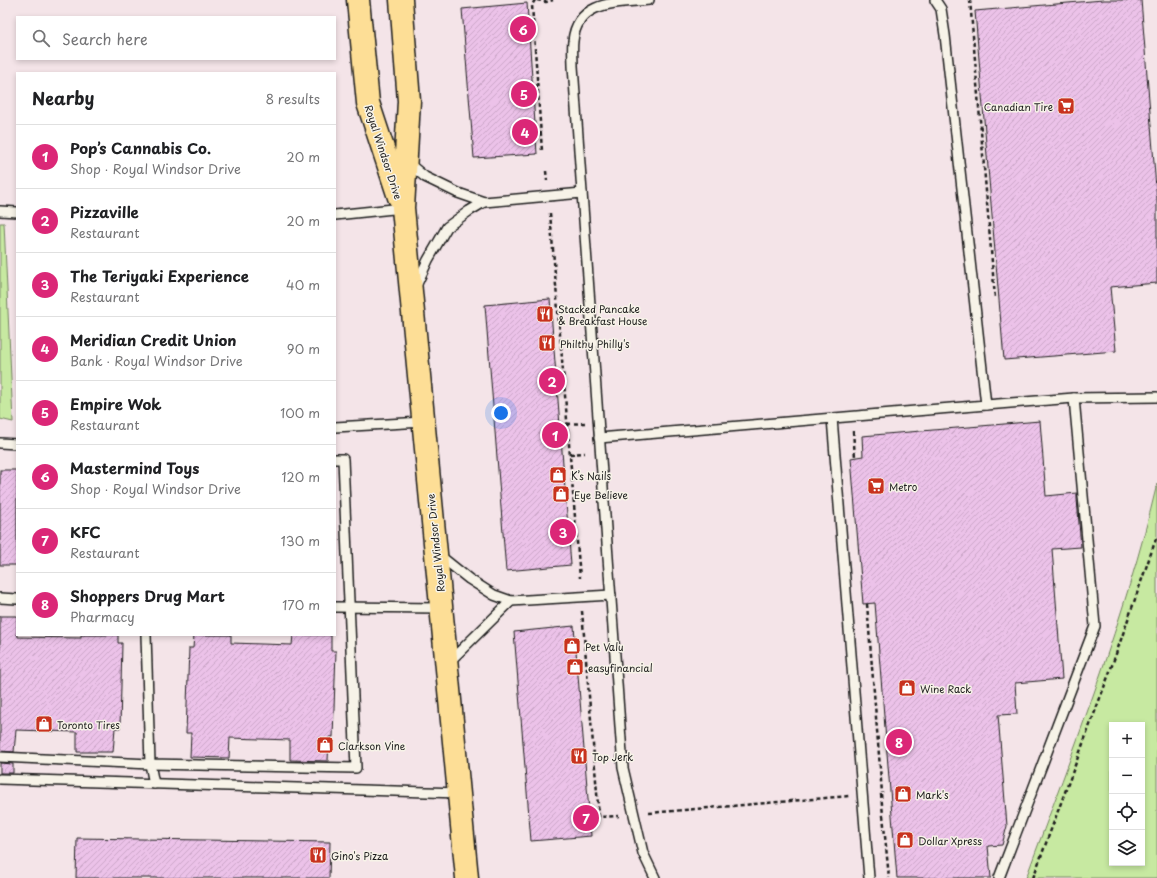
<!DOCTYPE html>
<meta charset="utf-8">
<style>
:root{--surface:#fff;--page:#f6f6f6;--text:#202124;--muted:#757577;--line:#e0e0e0;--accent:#db2777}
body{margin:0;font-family:"Playpen Sans",sans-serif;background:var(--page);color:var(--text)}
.controls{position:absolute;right:12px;bottom:12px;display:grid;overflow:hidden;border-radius:0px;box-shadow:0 2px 6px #0003}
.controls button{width:36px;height:36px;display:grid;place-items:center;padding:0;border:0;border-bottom:1px solid var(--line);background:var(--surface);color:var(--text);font:20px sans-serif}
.you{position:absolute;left:501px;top:413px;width:14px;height:14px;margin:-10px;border:3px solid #fff;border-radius:50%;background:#1a73e8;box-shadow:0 0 0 6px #1a73e833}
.badge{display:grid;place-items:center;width:26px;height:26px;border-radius:50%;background:var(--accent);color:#fff;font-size:13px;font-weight:700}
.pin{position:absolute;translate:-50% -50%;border:2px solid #fff;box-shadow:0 1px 4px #0006}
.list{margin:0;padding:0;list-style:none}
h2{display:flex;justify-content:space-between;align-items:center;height:52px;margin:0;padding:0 16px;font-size:17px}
h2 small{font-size:13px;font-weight:400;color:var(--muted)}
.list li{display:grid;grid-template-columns:26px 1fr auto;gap:12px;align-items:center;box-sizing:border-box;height:64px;padding:0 16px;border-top:1px solid var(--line)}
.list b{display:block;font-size:15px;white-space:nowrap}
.list p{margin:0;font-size:13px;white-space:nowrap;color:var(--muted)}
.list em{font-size:13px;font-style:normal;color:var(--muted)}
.icon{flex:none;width:22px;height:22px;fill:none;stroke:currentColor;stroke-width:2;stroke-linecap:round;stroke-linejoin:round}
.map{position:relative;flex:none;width:1157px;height:878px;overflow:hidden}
.search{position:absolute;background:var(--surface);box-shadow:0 2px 6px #0003;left:16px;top:16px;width:320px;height:44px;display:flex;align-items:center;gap:10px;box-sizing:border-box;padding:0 14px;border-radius:0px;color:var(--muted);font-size:15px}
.panel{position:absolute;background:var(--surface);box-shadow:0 2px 6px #0003;left:16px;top:72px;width:320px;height:564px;border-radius:0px}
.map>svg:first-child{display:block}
</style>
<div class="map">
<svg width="1157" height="878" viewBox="0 0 1157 878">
<defs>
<pattern id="building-hatch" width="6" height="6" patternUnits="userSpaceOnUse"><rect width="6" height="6" fill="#ecc2e9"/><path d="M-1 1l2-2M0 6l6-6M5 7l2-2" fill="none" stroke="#caa6c7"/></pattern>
</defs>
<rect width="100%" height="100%" fill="#f4e4e8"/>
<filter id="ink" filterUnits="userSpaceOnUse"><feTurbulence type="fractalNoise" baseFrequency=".025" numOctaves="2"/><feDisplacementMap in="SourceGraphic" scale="8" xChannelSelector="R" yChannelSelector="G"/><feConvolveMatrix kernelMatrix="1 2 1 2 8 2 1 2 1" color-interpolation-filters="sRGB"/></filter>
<g filter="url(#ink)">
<!-- grass -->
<g fill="#c7e9a1" stroke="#72825e" fill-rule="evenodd">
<path d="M0,223H4L13,422L0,419Z"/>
<path d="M1157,484V878H1026C1074,748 1125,619 1157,484ZM1112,725H1142V863H1112Z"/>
</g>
<!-- building -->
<g fill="url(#building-hatch)" stroke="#1c1c1c">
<path d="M1103,0H1141L1157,200V283L1110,287L1116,351L1004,360L975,11Z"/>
<path d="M527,3L537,154L474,158L462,9Z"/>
<path d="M550,299L571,565L506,571L485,305Z"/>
<path d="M1040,421L1046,496L1077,493V499L1081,547L1052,549L1062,679L1015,683L1017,714L998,715L1007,826L1002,845L988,846L991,878H897L875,603L863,604L851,458L863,456L862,436Z"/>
<rect x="0" y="470" width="17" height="95"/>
<path d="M0,616H17V635H18V637L81,638V635H118V643H122L120,728H115L113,752H77V732L16,730L14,752L0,751Z"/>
<path d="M574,626L591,836L531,841L514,632Z"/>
<path d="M194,635H231V643L292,645L293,635H331V651H336L333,737H329L328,761L290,760V740L230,738L229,758L190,757L191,733H186L189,648H193Z"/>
<path d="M0,763L13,764V773H0Z"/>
<path d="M77,838L330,842L329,878H76Z"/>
</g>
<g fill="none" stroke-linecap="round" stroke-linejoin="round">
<!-- service casing -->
<g stroke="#1c1c1c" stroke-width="12">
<g id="service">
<path d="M649,0C617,3 577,0 573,41C572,49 573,58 573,66L623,768L643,853L655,878"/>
<path d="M407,162L425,177L458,193L484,202L582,193"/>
<path d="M0,211L17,212"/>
<path d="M335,215L403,208"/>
<path d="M416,286L428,260L447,227L469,211L484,202"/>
<path d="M986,405L1074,398L1157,397"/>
<path d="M832,418L869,878"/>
<path d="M335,427L423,422"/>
<path d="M599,438L986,405L945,35L941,9L935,0"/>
<path d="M0,443L17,444"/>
<path d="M439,555L469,579L494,595L511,601L611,595"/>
<path d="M0,598L17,599"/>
<path d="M335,607L441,608"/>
<path d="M146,635L150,764L154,784"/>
<path d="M449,662L511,601"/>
<path d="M0,757L150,764L356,768L343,459H335"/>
<path d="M0,779L459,793"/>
<path d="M999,878L1095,626L1074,398"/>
</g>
</g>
<!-- primary casing -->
<g stroke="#1c1c1c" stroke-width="25">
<g id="primary">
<path d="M358,0L368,103L399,197"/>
<path d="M401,0L409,101L403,208L467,878"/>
</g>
</g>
<!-- path -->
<g stroke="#1c1c1c" stroke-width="2.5" stroke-dasharray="4 3" stroke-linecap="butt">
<path d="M535,0L532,5L542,151"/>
<path d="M537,0L546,2L553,0"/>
<path d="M970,0L995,298"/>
<path d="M546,171L547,181"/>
<path d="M550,213L580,578"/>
<path d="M567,424L585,423"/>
<path d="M853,431L855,457"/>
<path d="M570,454L585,453"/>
<path d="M867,604L882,793"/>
<path d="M582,611L599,817L619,816"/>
<path d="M881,794L889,878"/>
<path d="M649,813L849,796"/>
<path d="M1033,878L1109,674L1157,536"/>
</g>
<!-- service -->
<use href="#service" stroke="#f7f3e8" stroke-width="9"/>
<!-- primary -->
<use href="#primary" stroke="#fdde96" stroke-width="22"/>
</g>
</g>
<!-- icons -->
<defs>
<g id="supermarket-square" transform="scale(0.9)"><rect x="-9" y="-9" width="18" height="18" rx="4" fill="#c8321e" stroke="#f7f3e8"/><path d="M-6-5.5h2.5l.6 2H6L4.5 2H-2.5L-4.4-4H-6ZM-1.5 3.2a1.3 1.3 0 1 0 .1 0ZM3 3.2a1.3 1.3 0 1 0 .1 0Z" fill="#fff"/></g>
<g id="restaurant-square" transform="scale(0.9)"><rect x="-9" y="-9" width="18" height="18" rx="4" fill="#c8321e" stroke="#f7f3e8"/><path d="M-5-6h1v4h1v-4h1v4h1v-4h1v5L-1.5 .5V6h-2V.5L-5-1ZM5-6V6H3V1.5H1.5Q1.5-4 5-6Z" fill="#fff"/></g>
<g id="shop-square" transform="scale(0.9)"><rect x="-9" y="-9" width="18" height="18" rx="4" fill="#c8321e" stroke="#f7f3e8"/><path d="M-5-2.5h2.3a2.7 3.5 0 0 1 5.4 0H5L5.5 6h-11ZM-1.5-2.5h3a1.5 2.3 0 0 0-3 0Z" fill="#fff"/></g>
</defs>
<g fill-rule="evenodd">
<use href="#supermarket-square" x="1066" y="106"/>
<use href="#restaurant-square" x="545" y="314"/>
<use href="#restaurant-square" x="547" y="343"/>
<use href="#shop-square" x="558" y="475"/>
<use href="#supermarket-square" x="876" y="486"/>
<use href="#shop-square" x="561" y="494"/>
<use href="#shop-square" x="572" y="646"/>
<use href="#shop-square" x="575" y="667"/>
<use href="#shop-square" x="907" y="688"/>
<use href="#shop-square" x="44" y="724"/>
<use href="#shop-square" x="325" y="745"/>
<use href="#restaurant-square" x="579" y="756"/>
<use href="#shop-square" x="903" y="794"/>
<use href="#shop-square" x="905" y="840"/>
<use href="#restaurant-square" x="318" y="855"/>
</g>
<g text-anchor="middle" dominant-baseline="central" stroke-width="3" stroke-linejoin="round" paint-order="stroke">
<!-- poi labels -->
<g font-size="10" fill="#1c1c1c" stroke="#f7f3e8" text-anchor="start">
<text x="1053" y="106" text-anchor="end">Canadian Tire</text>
<text x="558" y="308">Stacked Pancake<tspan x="558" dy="12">&amp; Breakfast House</tspan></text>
<text x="560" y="343">Philthy Philly's</text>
<text x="571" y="475">K’s Nails</text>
<text x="889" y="486">Metro</text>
<text x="574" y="494">Eye Believe</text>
<text x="585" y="646">Pet Valu</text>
<text x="588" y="667">easyfinancial</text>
<text x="920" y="688">Wine Rack</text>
<text x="57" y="724">Toronto Tires</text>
<text x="338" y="745">Clarkson Vine</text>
<text x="592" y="756">Top Jerk</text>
<text x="916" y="794">Mark's</text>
<text x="918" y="840">Dollar Xpress</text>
<text x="331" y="855">Gino's Pizza</text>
</g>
<!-- street labels -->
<g font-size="10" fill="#1c1c1c" stroke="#f7f3e8">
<text transform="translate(384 152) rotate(72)">Royal Windsor Drive</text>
<text transform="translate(435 543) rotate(-96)">Royal Windsor Drive</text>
</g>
</g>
</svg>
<div class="controls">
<button>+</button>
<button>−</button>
<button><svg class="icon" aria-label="locate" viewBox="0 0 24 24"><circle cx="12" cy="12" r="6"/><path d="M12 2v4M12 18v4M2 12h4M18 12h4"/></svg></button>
<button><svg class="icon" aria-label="layers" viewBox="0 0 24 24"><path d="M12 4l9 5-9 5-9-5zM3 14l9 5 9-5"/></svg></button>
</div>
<div class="you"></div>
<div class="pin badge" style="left:555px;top:435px">1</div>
<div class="pin badge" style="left:552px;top:381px">2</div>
<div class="pin badge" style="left:563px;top:532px">3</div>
<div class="pin badge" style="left:525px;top:132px">4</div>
<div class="pin badge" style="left:524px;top:94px">5</div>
<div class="pin badge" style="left:523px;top:29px">6</div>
<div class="pin badge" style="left:586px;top:818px">7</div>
<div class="pin badge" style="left:899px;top:742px">8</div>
<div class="search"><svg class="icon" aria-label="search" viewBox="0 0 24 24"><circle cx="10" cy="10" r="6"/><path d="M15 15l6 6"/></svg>Search here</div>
<section class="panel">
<h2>Nearby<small>8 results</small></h2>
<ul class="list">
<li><span class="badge">1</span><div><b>Pop’s Cannabis Co.</b><p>Shop · Royal Windsor Drive</p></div><em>20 m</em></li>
<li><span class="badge">2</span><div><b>Pizzaville</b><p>Restaurant</p></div><em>20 m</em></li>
<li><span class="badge">3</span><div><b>The Teriyaki Experience</b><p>Restaurant</p></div><em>40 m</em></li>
<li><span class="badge">4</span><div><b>Meridian Credit Union</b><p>Bank · Royal Windsor Drive</p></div><em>90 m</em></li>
<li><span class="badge">5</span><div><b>Empire Wok</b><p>Restaurant</p></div><em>100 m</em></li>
<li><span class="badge">6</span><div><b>Mastermind Toys</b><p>Shop · Royal Windsor Drive</p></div><em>120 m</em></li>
<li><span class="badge">7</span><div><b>KFC</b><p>Restaurant</p></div><em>130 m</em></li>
<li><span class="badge">8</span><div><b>Shoppers Drug Mart</b><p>Pharmacy</p></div><em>170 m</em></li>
</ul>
</section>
</div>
